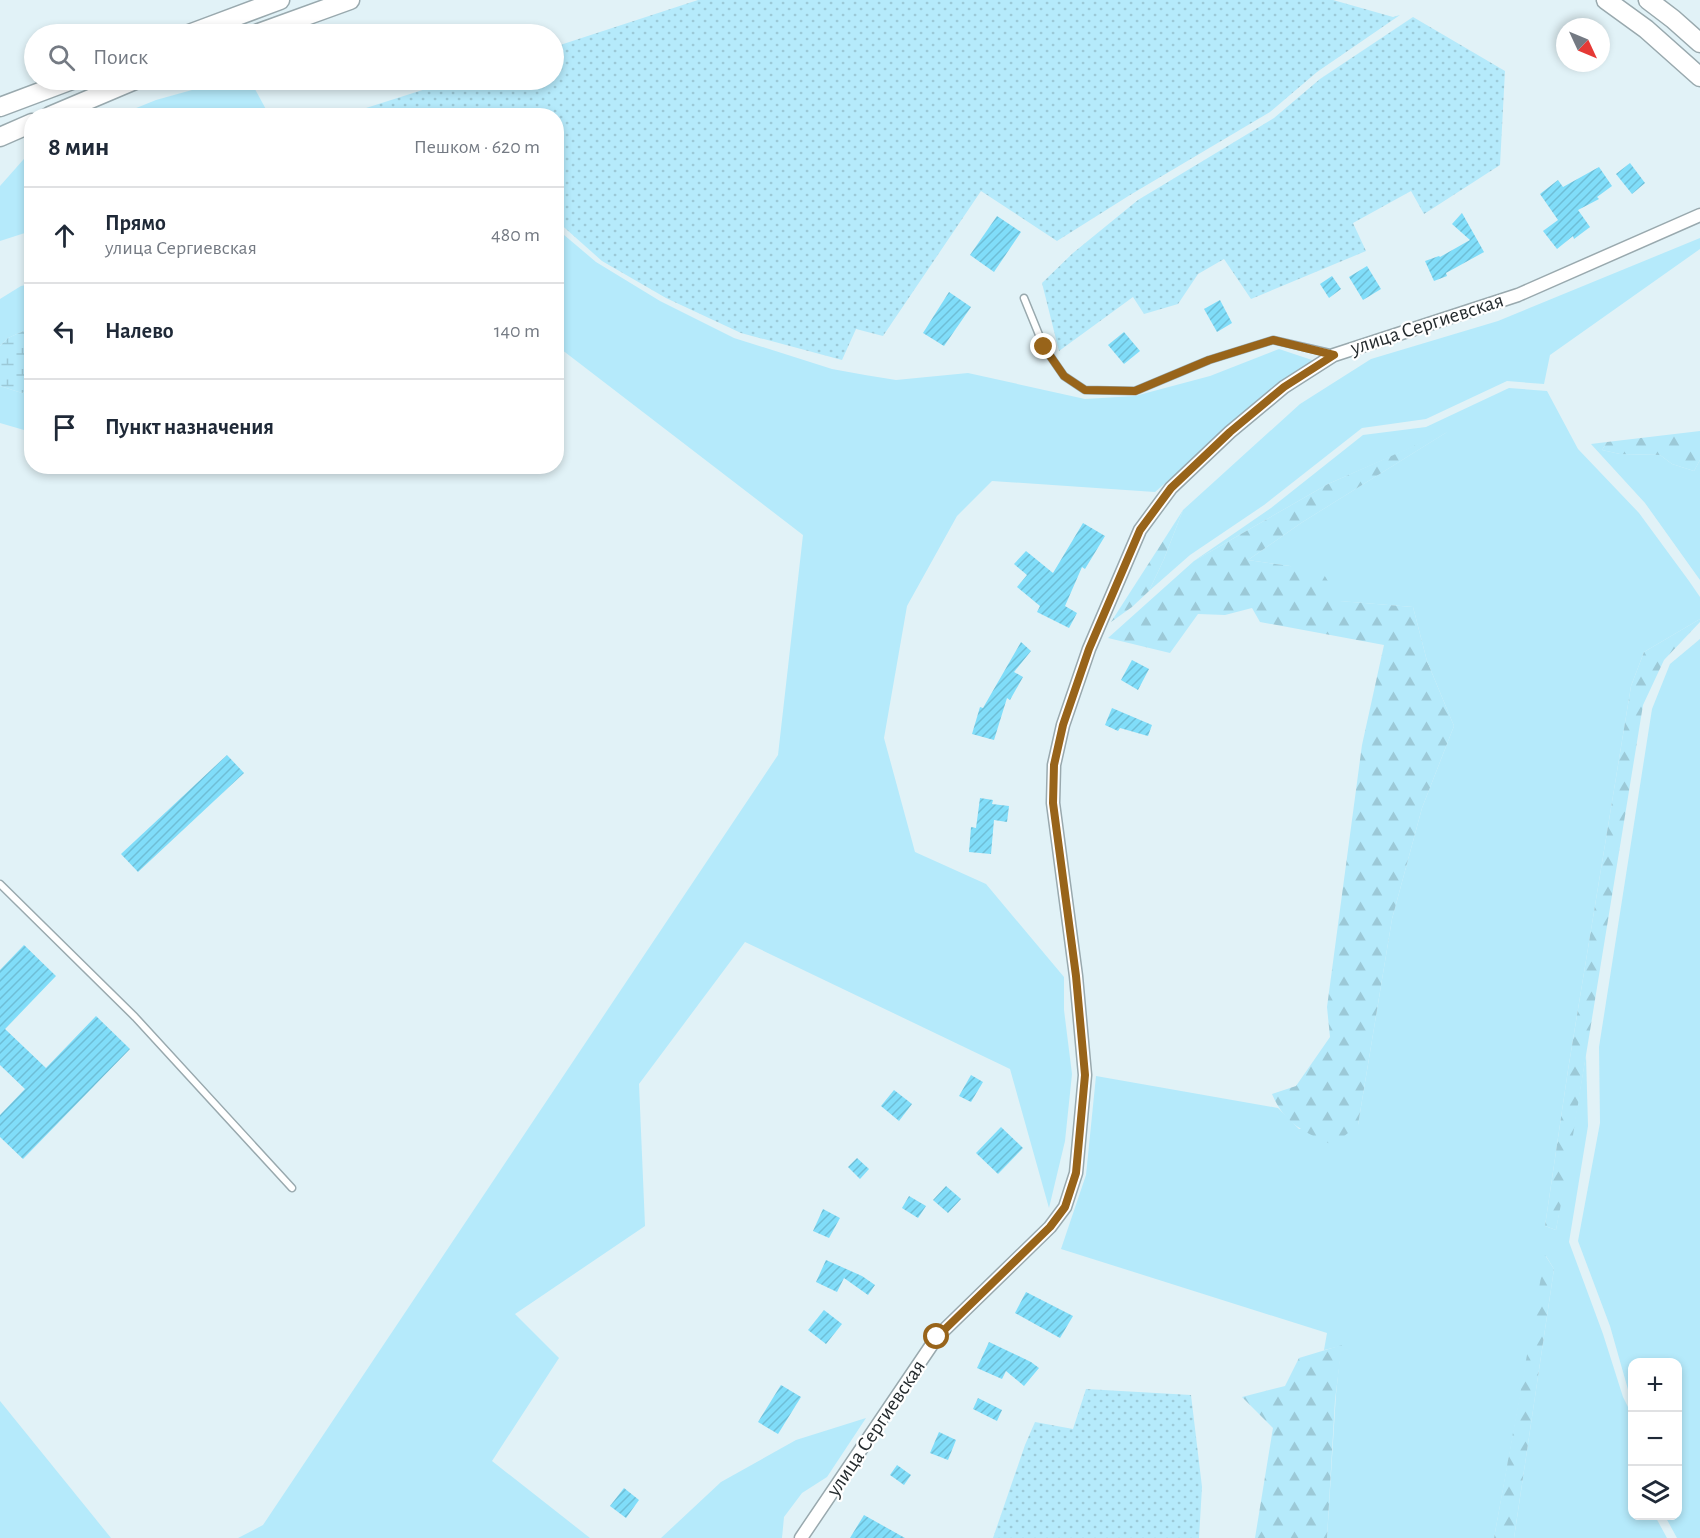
<!DOCTYPE html>
<html lang="ru">
<meta charset="utf-8">
<style>
:root{--surface:#fff;--page:#f6f6f7;--text:#1f2937;--muted:#747a83;--line:#e0e1e3}
body{margin:0;font-family:"Alegreya Sans",sans-serif;background:var(--page);color:var(--text)}
.controls{position:absolute;right:18px;bottom:18px;display:grid;overflow:hidden;border-radius:12px;box-shadow:0 3px 9px #0003}
.controls button{width:54px;height:54px;display:grid;place-items:center;padding:0;border:0;border-bottom:2px solid var(--line);background:var(--surface);color:var(--text);font:30px sans-serif}
.compass{position:absolute;left:1556px;top:18px;width:54px;height:54px;border-radius:50%;background:var(--surface);box-shadow:0 3px 9px #0003;rotate:134deg}
.stop{position:absolute;width:18px;height:18px;margin:-14px;border:4px solid #98641a;border-radius:50%;background:#fff}
.stop.end{background:#98641a;border-color:#fff;box-shadow:0 2px 6px #0008}
.list{margin:0;padding:0;list-style:none}
h2{display:flex;justify-content:space-between;align-items:center;height:78px;margin:0;padding:0 24px;font-size:26px}
h2 small{font-size:20px;font-weight:400;color:var(--muted)}
.list li{display:grid;grid-template-columns:39px 1fr auto;gap:18px;align-items:center;box-sizing:border-box;height:96px;padding:0 24px;border-top:2px solid var(--line)}
.list b{display:block;font-size:22px;white-space:nowrap}
.list p{margin:0;font-size:20px;white-space:nowrap;color:var(--muted)}
.list em{font-size:20px;font-style:normal;color:var(--muted)}
.icon{flex:none;width:33px;height:33px;fill:none;stroke:currentColor;stroke-width:2;stroke-linecap:round;stroke-linejoin:round}
.map{position:relative;flex:none;width:1700px;height:1538px;overflow:hidden}
.search{position:absolute;background:var(--surface);box-shadow:0 3px 9px #0003;left:24px;top:24px;width:540px;height:66px;display:flex;align-items:center;gap:15px;box-sizing:border-box;padding:0 21px;border-radius:33px;color:var(--muted);font-size:22px}
.panel{position:absolute;background:var(--surface);box-shadow:0 3px 9px #0003;left:24px;top:108px;width:540px;height:366px;border-radius:24px}
.map>svg:first-child{display:block}
</style>
<div class="map">
<svg width="1700" height="1538" viewBox="0 0 1700 1538">
<defs>
<pattern id="forest-firs" width="22" height="20" patternUnits="userSpaceOnUse" patternTransform="scale(1.5)"><rect width="22" height="20" fill="#b5eafb"/><path d="M5 1l3.5 6h-7zM16 11l3.5 6h-7z" fill="#9cc9d7"/></pattern>
<pattern id="wetland-marsh" width="20" height="14" patternUnits="userSpaceOnUse" patternTransform="scale(1.5)"><rect width="20" height="14" fill="#b5eafb"/><path d="M1 5h8M5 5V1M11 12h8M15 12V8" fill="none" stroke="#9cc9d7"/></pattern>
<pattern id="park-dots" width="8" height="8" patternUnits="userSpaceOnUse" patternTransform="scale(1.5)"><rect width="8" height="8" fill="#b5eafb"/><path d="M2 2h.1M6 6h.1" fill="none" stroke="#9cc9d7" stroke-width="1.8" stroke-linecap="round"/></pattern>
<pattern id="building-hatch" width="6" height="6" patternUnits="userSpaceOnUse" patternTransform="scale(1.5)"><rect width="6" height="6" fill="#80ddf9"/><path d="M-1 1l2-2M0 6l6-6M5 7l2-2" fill="none" stroke="#6ebed6"/></pattern>
</defs>
<rect width="100%" height="100%" fill="#e1f2f7"/>
<!-- grass -->
<g fill="#b5eafb">
<path d="M228,80H250L269,115H119L156,100Z"/>
<path d="M31,151V231L0,241V186Z"/>
<path d="M557,229L596,262L660,301L734,338L832,369L865,375L896,380L968,373L1085,399L1135,396L1210,376L1279,349L1315,361L1286,379L1155,492L992,481L957,516L907,606L884,738L915,852L986,884L1064,977V1010L1072,1074L1065,1141L1049,1208L1010,1069L745,942L639,1084L645,1226L515,1314L559,1358L492,1461L590,1538H238L263,1525L778,755L803,535L557,346Z"/>
<path d="M1700,238V249L1550,355L1544,384L1507,381L1426,419L1362,428L1264,505L1190,555L1149,591L1164,559L1183,510L1300,404L1371,359L1498,321Z"/>
<path d="M31,284V330L28,329L8,338L0,346V299L21,286Z"/>
<path d="M0,386L22,393L31,389V427L24,430L0,423Z"/>
<path d="M1509,388L1547,391L1578,449L1639,513L1689,581L1700,597V619L1644,652L1631,686L1568,1070L1545,1226L1556,1230L1586,1055L1588,1126L1569,1242L1603,1334L1623,1397L1632,1415V1516H1655L1667,1538H1514L1554,1269L1546,1256L1494,1538H1327L1336,1394L1341,1346L1324,1350L1327,1333L1061,1249L1086,1175L1096,1076L1278,1108L1299,1129L1358,1125L1392,919L1422,808L1454,726L1427,661L1413,607L1339,601L1290,566L1248,560L1301,523L1447,432L1328,484L1194,561L1271,508L1363,435L1426,427Z"/>
<path d="M1607,442L1602,450L1620,454L1660,455L1672,464L1694,471L1700,460V580L1645,503L1591,444Z"/>
<path d="M1700,639V1538H1677L1665,1516H1678V1362H1632V1399L1629,1393L1610,1326L1578,1241L1600,1123L1599,1047L1652,709L1670,664Z"/>
<path d="M0,1401L111,1538H0Z"/>
<path d="M866,1418L827,1477L802,1493L784,1517L782,1538H661L721,1482L796,1440Z"/>
</g>
<!-- forest -->
<g fill="url(#forest-firs)">
<path d="M1452,429L1301,523L1248,560L1290,566L1323,573L1340,601L1413,607L1427,661L1454,726L1422,808L1392,919L1358,1125L1333,1145C1305,1132 1285,1125 1272,1094L1296,1086L1330,1037L1327,1007L1362,745L1384,645L1260,622L1252,608L1225,615L1198,614L1170,653L1108,638L1194,561L1328,484Z"/>
<path d="M1700,431V460L1694,471L1672,464L1660,455L1620,454L1602,450L1607,442Z"/>
<path d="M1183,510L1164,559L1149,591L1132,607L1111,622Z"/>
<path d="M1700,619V622L1664,660L1643,705L1566,1178L1556,1230L1545,1226L1568,1070L1631,686L1644,652Z"/>
<path d="M1545,1255L1554,1269L1514,1538H1494Z"/>
<path d="M1342,1345L1335,1400L1327,1538H1255L1273,1428L1242,1397L1285,1386L1299,1358Z"/>
</g>
<!-- wetland -->
<path fill="url(#wetland-marsh)" d="M28,329L31,330V389L22,393L0,386V346L8,338Z"/>
<!-- park -->
<g fill="url(#park-dots)">
<path d="M698,0H1333L1393,17L1400,15L1317,72L1270,112L1130,195L1057,241L981,191L883,336L856,329L842,360L741,333L666,298L602,261L557,221L556,116L344,115L454,80H554V47Z"/>
<path d="M1413,17L1505,71L1500,165L1424,214L1411,191L1353,223L1366,251L1251,299L1224,259L1198,274L1178,304L1144,314L1133,297L1059,351L1042,283L1073,253L1138,200L1274,118L1320,79Z"/>
<path d="M1086,1389L1191,1395L1202,1487L1199,1538H993L1025,1445L1035,1422L1073,1429Z"/>
</g>
<!-- building -->
<g fill="url(#building-hatch)">
<path d="M1630,163L1645,183L1632,194L1616,174Z"/>
<path d="M1599,167L1612,186L1597,197L1599,199L1578,210L1590,227L1574,239L1573,236L1557,249L1543,231L1558,220L1540,194L1558,180L1563,187Z"/>
<path d="M1462,213L1484,252L1446,273L1447,276L1434,281L1425,261L1439,256L1440,257L1470,240L1452,224Z"/>
<path d="M997,216L1021,232L994,272L970,255Z"/>
<path d="M1367,266L1381,289L1363,300L1349,277Z"/>
<path d="M1332,276L1341,289L1329,298L1320,284Z"/>
<path d="M949,292L971,307L944,346L923,333Z"/>
<path d="M1220,300L1232,323L1217,332L1204,309Z"/>
<path d="M1124,332L1140,351L1124,364L1108,345Z"/>
<path d="M1083,523L1105,536L1085,569L1082,567L1065,606L1077,613L1069,628L1037,612L1040,606L1017,587L1027,575L1014,564L1026,551L1053,573Z"/>
<path d="M1021,642L1031,651L1014,672L1023,677L1010,700L1007,698L994,740L972,734L980,707L983,708Z"/>
<path d="M1132,660L1149,669L1138,690L1121,680Z"/>
<path d="M1112,708L1152,725L1148,736L1120,728L1118,731L1105,725Z"/>
<path d="M227,755L244,773L138,872L121,854Z"/>
<path d="M980,798L993,800L992,804L1009,806L1007,822L994,820L991,854L969,852L971,827L976,828Z"/>
<path d="M24,945L56,976L5,1029L46,1068L96,1016L130,1049L23,1159L0,1137V1115L25,1089L0,1065V970Z"/>
<path d="M971,1075L983,1082L971,1102L959,1096Z"/>
<path d="M894,1090L912,1104L899,1121L881,1106Z"/>
<path d="M1001,1127L1023,1148L998,1174L976,1153Z"/>
<path d="M857,1158L869,1169L860,1179L848,1167Z"/>
<path d="M946,1186L961,1199L948,1213L933,1200Z"/>
<path d="M909,1196L926,1206L918,1218L902,1208Z"/>
<path d="M823,1209L840,1218L829,1238L813,1231Z"/>
<path d="M826,1260L862,1276L875,1285L868,1295L844,1278L837,1292L816,1282Z"/>
<path d="M1026,1292L1073,1316L1060,1338L1015,1313Z"/>
<path d="M824,1310L842,1324L826,1344L808,1330Z"/>
<path d="M989,1342L1031,1362L1039,1368L1024,1386L1006,1371L1002,1379L977,1368Z"/>
<path d="M781,1385L801,1397L778,1434L758,1422Z"/>
<path d="M978,1398L1002,1410L997,1421L973,1409Z"/>
<path d="M939,1432L956,1440L948,1460L930,1453Z"/>
<path d="M897,1465L911,1475L904,1485L890,1475Z"/>
<path d="M624,1488L639,1500L626,1518L610,1506Z"/>
<path d="M864,1515L905,1538H850Z"/>
</g>
<g fill="none" stroke-linecap="round" stroke-linejoin="round">
<!-- service casing -->
<g stroke="#99a9ae" stroke-width="9">
<g id="service">
<path d="M1024,298L1044,347L1064,376L1085,390L1135,391L1209,360L1273,340L1334,354"/>
<path d="M0,884L135,1017L292,1188"/>
</g>
</g>
<!-- minor casing -->
<g stroke="#99a9ae" stroke-width="15">
<path id="minor" d="M801,1538L937,1337L1050,1227L1065,1207L1076,1173L1085,1075L1076,976L1053,803L1054,765L1063,725L1089,649L1140,530L1171,488L1230,432L1284,387L1334,355L1518,295L1700,215"/>
</g>
<!-- secondary casing -->
<g stroke="#99a9ae" stroke-width="21">
<g id="secondary">
<path d="M1606,0L1646,29L1700,77"/>
<path d="M1648,0L1673,19L1700,43"/>
<path d="M189,34L280,0"/>
<path d="M256,34L350,0"/>
<path d="M0,107L72,80"/>
<path d="M50,116L135,80"/>
<path d="M0,137L32,123"/>
</g>
</g>
<!-- service -->
<use href="#service" stroke="#fff" stroke-width="6"/>
<!-- minor -->
<use href="#minor" stroke="#fff" stroke-width="12"/>
<!-- secondary -->
<use href="#secondary" stroke="#fff" stroke-width="18"/>
</g>
<g fill="none" stroke-linecap="round" stroke-linejoin="round">
<!-- route -->
<path stroke="#98641a" stroke-width="8" d="M937,1337L1050,1227L1065,1207L1076,1173L1085,1075L1076,976L1053,803L1054,765L1063,725L1089,649L1140,530L1171,488L1230,432L1284,387L1334,355L1273,340L1209,360L1135,391L1085,390L1064,376L1044,347"/>
</g>
<g text-anchor="middle" dominant-baseline="central" stroke-width="4.5" stroke-linejoin="round" paint-order="stroke">
<!-- street labels -->
<g font-size="21" fill="#252b2e" stroke="#fff">
<text transform="translate(1427 324) rotate(-18)">улица Сергиевская</text>
<text transform="translate(876 1428) rotate(-56)">улица Сергиевская</text>
</g>
</g>
</svg>
<div class="controls">
<button>+</button>
<button>−</button>
<button><svg class="icon" aria-label="layers" viewBox="0 0 24 24"><path d="M12 4l9 5-9 5-9-5zM3 14l9 5 9-5"/></svg></button>
</div>
<svg class="compass" viewBox="-18 -18 36 36"><path d="M0-13l5 13h-10z" fill="#e53935"/><path d="M0 13l5-13h-10z" fill="#747a83"/></svg>
<div class="stop" style="left:937px;top:1337px"></div>
<div class="stop end" style="left:1044px;top:347px"></div>
<div class="search"><svg class="icon" aria-label="search" viewBox="0 0 24 24"><circle cx="10" cy="10" r="6"/><path d="M15 15l6 6"/></svg>Поиск</div>
<section class="panel">
<h2>8 мин<small>Пешком · 620 m</small></h2>
<ul class="list">
<li><svg class="icon" aria-label="ahead" viewBox="0 0 24 24"><path d="M12 20V5M6 11l6-6 6 6"/></svg><div><b>Прямо</b><p>улица Сергиевская</p></div><em>480 m</em></li>
<li><svg class="icon" aria-label="left" viewBox="0 0 24 24"><path d="M17 20v-9H6M10 6l-5 5 5 5"/></svg><div><b>Налево</b></div><em>140 m</em></li>
<li><svg class="icon" aria-label="arrive" viewBox="0 0 24 24"><path d="M6 21V4h12l-3 4 3 4H6"/></svg><div><b>Пункт назначения</b></div></li>
</ul>
</section>
</div>
